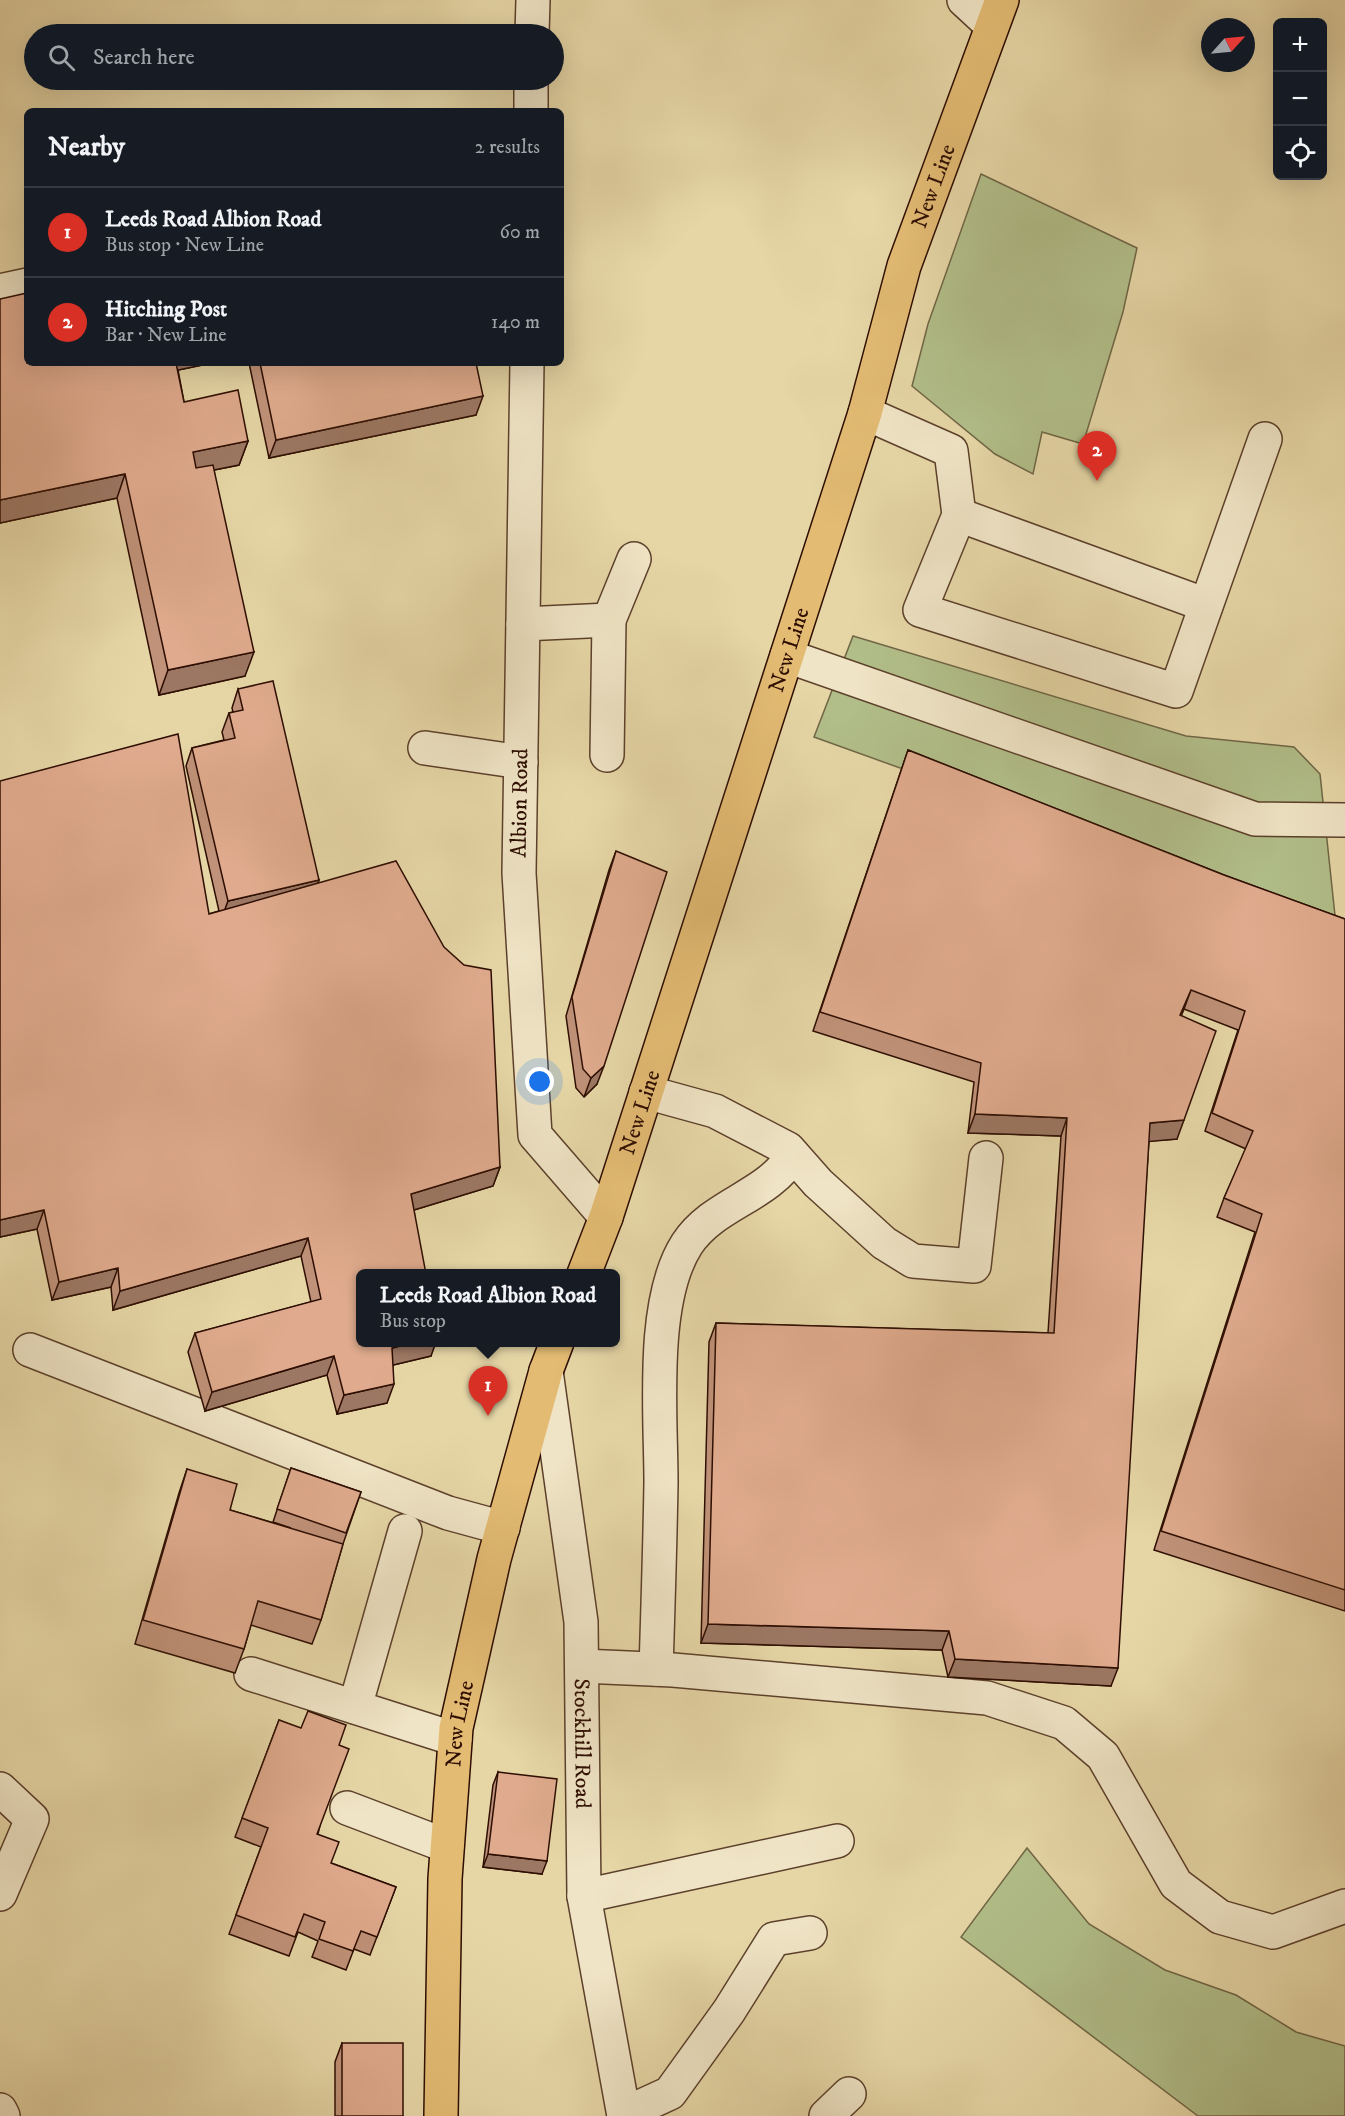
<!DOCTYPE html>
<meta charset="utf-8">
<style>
:root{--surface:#171b24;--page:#20242c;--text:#f1f3f6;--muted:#9ea1a6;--line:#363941;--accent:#d93025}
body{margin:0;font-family:"IM FELL DW Pica",serif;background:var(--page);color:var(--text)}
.controls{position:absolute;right:18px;top:18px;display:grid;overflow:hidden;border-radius:9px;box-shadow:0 6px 24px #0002}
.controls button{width:54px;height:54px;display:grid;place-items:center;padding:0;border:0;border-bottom:2px solid var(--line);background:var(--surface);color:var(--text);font:30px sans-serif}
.compass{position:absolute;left:1201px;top:18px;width:54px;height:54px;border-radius:50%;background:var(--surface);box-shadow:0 6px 24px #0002;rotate:63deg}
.you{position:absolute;left:540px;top:1082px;width:21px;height:21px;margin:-15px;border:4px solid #fff;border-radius:50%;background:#1a73e8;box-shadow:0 0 0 9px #1a73e833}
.badge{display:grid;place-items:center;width:39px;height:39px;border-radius:50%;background:var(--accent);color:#fff;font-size:20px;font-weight:700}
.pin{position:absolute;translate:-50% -50px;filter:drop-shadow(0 2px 3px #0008)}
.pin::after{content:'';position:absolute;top:32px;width:21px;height:18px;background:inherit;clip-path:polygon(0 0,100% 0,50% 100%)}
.popup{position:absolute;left:356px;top:1269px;width:264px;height:78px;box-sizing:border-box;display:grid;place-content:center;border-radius:9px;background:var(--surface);filter:drop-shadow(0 2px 4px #0005);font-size:20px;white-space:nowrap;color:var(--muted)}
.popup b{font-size:22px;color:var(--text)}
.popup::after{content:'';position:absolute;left:50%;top:100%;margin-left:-12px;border:12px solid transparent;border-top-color:var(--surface)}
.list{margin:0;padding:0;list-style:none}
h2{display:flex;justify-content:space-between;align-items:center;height:78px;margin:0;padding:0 24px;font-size:26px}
h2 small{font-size:20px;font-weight:400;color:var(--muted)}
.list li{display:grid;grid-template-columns:39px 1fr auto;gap:18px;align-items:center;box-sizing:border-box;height:90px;padding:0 24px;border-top:2px solid var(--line)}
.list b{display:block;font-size:22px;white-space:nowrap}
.list p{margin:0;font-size:20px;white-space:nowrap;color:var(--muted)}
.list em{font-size:20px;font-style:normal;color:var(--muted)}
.icon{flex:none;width:33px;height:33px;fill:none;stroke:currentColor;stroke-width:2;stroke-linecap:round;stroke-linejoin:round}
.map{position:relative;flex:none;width:1345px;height:2116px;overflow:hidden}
.search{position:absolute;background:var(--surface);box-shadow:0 6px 24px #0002;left:24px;top:24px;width:540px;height:66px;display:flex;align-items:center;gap:15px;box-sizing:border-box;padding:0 21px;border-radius:33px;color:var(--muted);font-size:22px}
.panel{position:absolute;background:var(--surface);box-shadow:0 6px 24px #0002;left:24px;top:108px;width:540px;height:258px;border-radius:9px}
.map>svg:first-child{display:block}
</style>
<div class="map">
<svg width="1345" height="2116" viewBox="0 0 1345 2116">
<rect width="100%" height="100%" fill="#e6d6a6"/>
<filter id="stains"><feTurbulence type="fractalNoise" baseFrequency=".00333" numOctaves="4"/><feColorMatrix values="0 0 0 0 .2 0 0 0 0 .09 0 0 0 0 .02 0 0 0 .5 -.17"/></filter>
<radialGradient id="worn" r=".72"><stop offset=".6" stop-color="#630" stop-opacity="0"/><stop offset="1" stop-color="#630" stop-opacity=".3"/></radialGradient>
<!-- green -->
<g fill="#b1be89" stroke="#706646" stroke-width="1.5">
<path d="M981,174L1137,248L1123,312L1083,444L1042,432L1033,474L995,454L912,386L928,324Z"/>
<path d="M853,636L1186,736L1294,747L1320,774L1336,925L814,737Z"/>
<path d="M1027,1848L1089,1924L1165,1970L1236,1995L1296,2032L1345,2046V2116H1198L961,1937Z"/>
</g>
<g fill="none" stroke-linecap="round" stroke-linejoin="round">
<!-- minor casing -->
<g stroke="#5c402b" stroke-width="36">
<g id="minor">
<path d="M964,0L991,25"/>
<path d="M532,34L533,0"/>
<path d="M531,111V80"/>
<path d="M0,291L27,285"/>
<path d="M527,363L519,873L535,1135L606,1217"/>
<path d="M865,413L951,451L959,515L920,610L1176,691L1265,439"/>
<path d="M959,515L1206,605"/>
<path d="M523,624L609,620"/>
<path d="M787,656L1255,819L1345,820"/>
<path d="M425,748L521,762"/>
<path d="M607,755L609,620L634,559"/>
<path d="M646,1092L715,1111L788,1149L818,1183L884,1243L913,1261L974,1266L986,1158"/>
<path d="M30,1350L448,1513L503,1528"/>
<path id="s1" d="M546,1371L581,1622L584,1896L624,2116"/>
<path d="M582,1666L673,1670L987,1698L1064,1723L1103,1756L1176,1884L1220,1917L1273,1932L1345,1906"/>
<path d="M656,1669C658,1607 660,1545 661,1482C661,1415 650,1301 687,1244C714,1203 768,1197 793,1155"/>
<path d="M251,1674L455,1739"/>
<path d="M355,1707L405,1531"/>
<path d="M0,1789L32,1819L0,1894"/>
<path d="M347,1808L447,1846"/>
<path d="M584,1896L837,1841"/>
<path d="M0,2110L3,2116"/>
<path d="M624,2114L670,2093L729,2011L774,1939L810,1933"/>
<path d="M826,2116L849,2094"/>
</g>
</g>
<!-- major casing -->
<g stroke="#2e0e02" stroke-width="36">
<g id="major">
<path id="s2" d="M584,1274L606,1217L865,413L904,266L1002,0"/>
<path id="s3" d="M441,2116L445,1879L456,1728L494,1559L546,1371L557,1342"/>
</g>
</g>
<!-- minor -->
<use href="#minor" stroke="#efe4c5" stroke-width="33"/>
<!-- major -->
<use href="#major" stroke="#e3bb73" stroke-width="33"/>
</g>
<!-- wall -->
<g fill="#c09279" stroke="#2e0e02" stroke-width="1.5">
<path d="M0,299L212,363L178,370L184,402L248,441L239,465L214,470L245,676L159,695L117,498L0,523Z"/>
<path d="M249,363H476V415L269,458Z"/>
<path d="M238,689L319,880L318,883L500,1167L493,1186L414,1210L431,1356L393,1365L387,1403L337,1414L327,1375L205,1411L188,1352L195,1333L311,1302L301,1256L113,1310L111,1287L52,1300L37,1229L0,1237L209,914L219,911L186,766L192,748L224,740L222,732L229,713L233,712L232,708Z"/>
<path d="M908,750L1224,875L1345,919V1611L1154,1550L1255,1232L1217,1217L1224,1198L1246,1149L1205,1131L1238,1030L1184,1009L1181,1016L1177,1139L1149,1141L1111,1686L948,1677L942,1650L701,1643L709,1342L716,1323L1048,1333L1061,1136L968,1133L974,1082L813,1031Z"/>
<path d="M616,851L597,1084L584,1097L576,1088L566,1016L609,870Z"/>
<path d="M291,1468L361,1492L343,1544L321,1620L312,1644L251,1625L244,1649L235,1673L135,1644L179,1493L187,1469L230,1510L291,1528L273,1522Z"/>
<path d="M279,1720L339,1745L318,1834L331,1863L396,1887L370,1955L354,1949L346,1970L312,1957L318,1941L298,1932L289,1956L229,1934L261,1847L235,1837Z"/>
<path d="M498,1772L542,1874L483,1867L493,1785Z"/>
<path d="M342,2043L403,2116H335V2062Z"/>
</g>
<!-- shaded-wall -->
<g fill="#9c7763" stroke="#2e0e02" stroke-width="1.5">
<path d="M168,363H212L164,373Z"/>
<path d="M483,396L476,415L269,458L276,440Z"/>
<path d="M248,441L239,465L184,476L193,452Z"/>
<path d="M125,474L117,498L0,523V500Z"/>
<path d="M254,652L245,676L159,695L168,670Z"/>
<path d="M319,880L312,899L221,920L228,901Z"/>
<path d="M1191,990L1184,1009L1173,1034L1180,1015Z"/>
<path d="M604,1066L597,1084L584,1097L591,1078Z"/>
<path d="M975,1114L1067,1118L1061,1136L968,1133Z"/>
<path d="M1184,1120L1177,1139L1144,1142L1150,1123Z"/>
<path d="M500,1167L493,1186L404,1213L411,1194Z"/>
<path d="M44,1210L37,1229L0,1237V1220Z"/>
<path d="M308,1238L301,1256L113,1310L120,1291Z"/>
<path d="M118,1268L111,1287L52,1300L59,1282Z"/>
<path d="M416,1342H436L431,1356L385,1367L392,1348Z"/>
<path d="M334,1356L327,1375L205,1411L212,1392Z"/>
<path d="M394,1384L387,1403L337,1414L344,1395Z"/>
<path d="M708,1624L949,1631L942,1650L701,1643Z"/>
<path d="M955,1659L1118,1668L1111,1686L948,1677Z"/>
<path d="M488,1854L547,1861L542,1874L483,1867Z"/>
</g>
<!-- building -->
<g fill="#dfaa8d" stroke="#2e0e02" stroke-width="1.5">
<path d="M27,293V363H176L184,402L238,390L248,441L193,452L196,468L213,465L254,652L168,670L125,474L0,500V299Z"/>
<path d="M260,363H476L483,396L276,440Z"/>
<path d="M273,681L319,880L228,901L192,748L235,738L229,713L243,710L238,689Z"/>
<path d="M178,734L209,914L396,861L444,947L464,965L491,970L500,1167L411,1194L426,1274H360V1342H416L392,1348L394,1384L344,1395L334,1356L212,1392L195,1333L321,1299L308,1238L120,1291L118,1268L59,1282L44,1210L0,1220V781Z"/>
<path d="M908,750L1224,875L1345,919V1590L1161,1531L1262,1214L1224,1198L1253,1131L1212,1113L1245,1011L1191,990L1180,1015L1216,1031L1184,1120L1150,1123L1118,1668L955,1659L949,1631L708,1624L716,1323L1054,1333L1067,1118L975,1114L981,1063L820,1012Z"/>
<path d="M616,851L667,872L604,1066L591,1078L583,1069L572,997Z"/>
<path d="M291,1468L361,1492L346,1533L277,1509Z"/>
<path d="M187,1469L237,1484L230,1510L343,1544L321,1620L258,1601L244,1649L143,1620Z"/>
<path d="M308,1711L346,1725L339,1745L349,1749L317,1834L339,1842L331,1863L396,1887L377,1937L361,1931L353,1951L319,1939L325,1922L304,1914L295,1937L236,1915L268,1828L242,1818L279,1720L301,1728Z"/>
<path d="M498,1772L557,1779L547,1861L488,1854Z"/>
<rect x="342" y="2043" width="61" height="73"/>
</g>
<g text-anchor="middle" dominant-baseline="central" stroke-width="5" stroke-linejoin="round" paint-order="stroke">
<!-- street labels -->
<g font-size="22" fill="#2e0e02" stroke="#efe4c5">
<text stroke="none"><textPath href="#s2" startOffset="1143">New Line</textPath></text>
<text stroke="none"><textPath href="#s2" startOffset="657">New Line</textPath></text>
<text transform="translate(520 803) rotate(-89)">Albion Road</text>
<text stroke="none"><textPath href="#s2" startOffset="171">New Line</textPath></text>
<text stroke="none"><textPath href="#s3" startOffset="393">New Line</textPath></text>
<text stroke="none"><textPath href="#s1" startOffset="375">Stockhill Road</textPath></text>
</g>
</g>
<rect width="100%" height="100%" filter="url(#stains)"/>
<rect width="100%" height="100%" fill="url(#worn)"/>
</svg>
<div class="controls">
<button>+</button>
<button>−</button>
<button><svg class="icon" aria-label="locate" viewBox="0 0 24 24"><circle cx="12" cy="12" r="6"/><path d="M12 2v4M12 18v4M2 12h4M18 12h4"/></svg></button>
</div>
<svg class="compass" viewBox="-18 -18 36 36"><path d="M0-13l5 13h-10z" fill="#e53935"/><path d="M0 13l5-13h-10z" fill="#9ea1a6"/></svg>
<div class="you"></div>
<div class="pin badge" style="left:488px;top:1416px">1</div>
<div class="popup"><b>Leeds Road Albion Road</b>Bus stop</div>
<div class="pin badge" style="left:1097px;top:481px">2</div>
<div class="search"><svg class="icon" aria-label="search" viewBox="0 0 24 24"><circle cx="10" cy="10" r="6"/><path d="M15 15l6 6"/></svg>Search here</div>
<section class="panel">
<h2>Nearby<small>2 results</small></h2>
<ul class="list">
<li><span class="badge">1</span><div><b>Leeds Road Albion Road</b><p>Bus stop · New Line</p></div><em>60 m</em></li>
<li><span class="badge">2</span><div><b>Hitching Post</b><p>Bar · New Line</p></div><em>140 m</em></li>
</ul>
</section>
</div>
